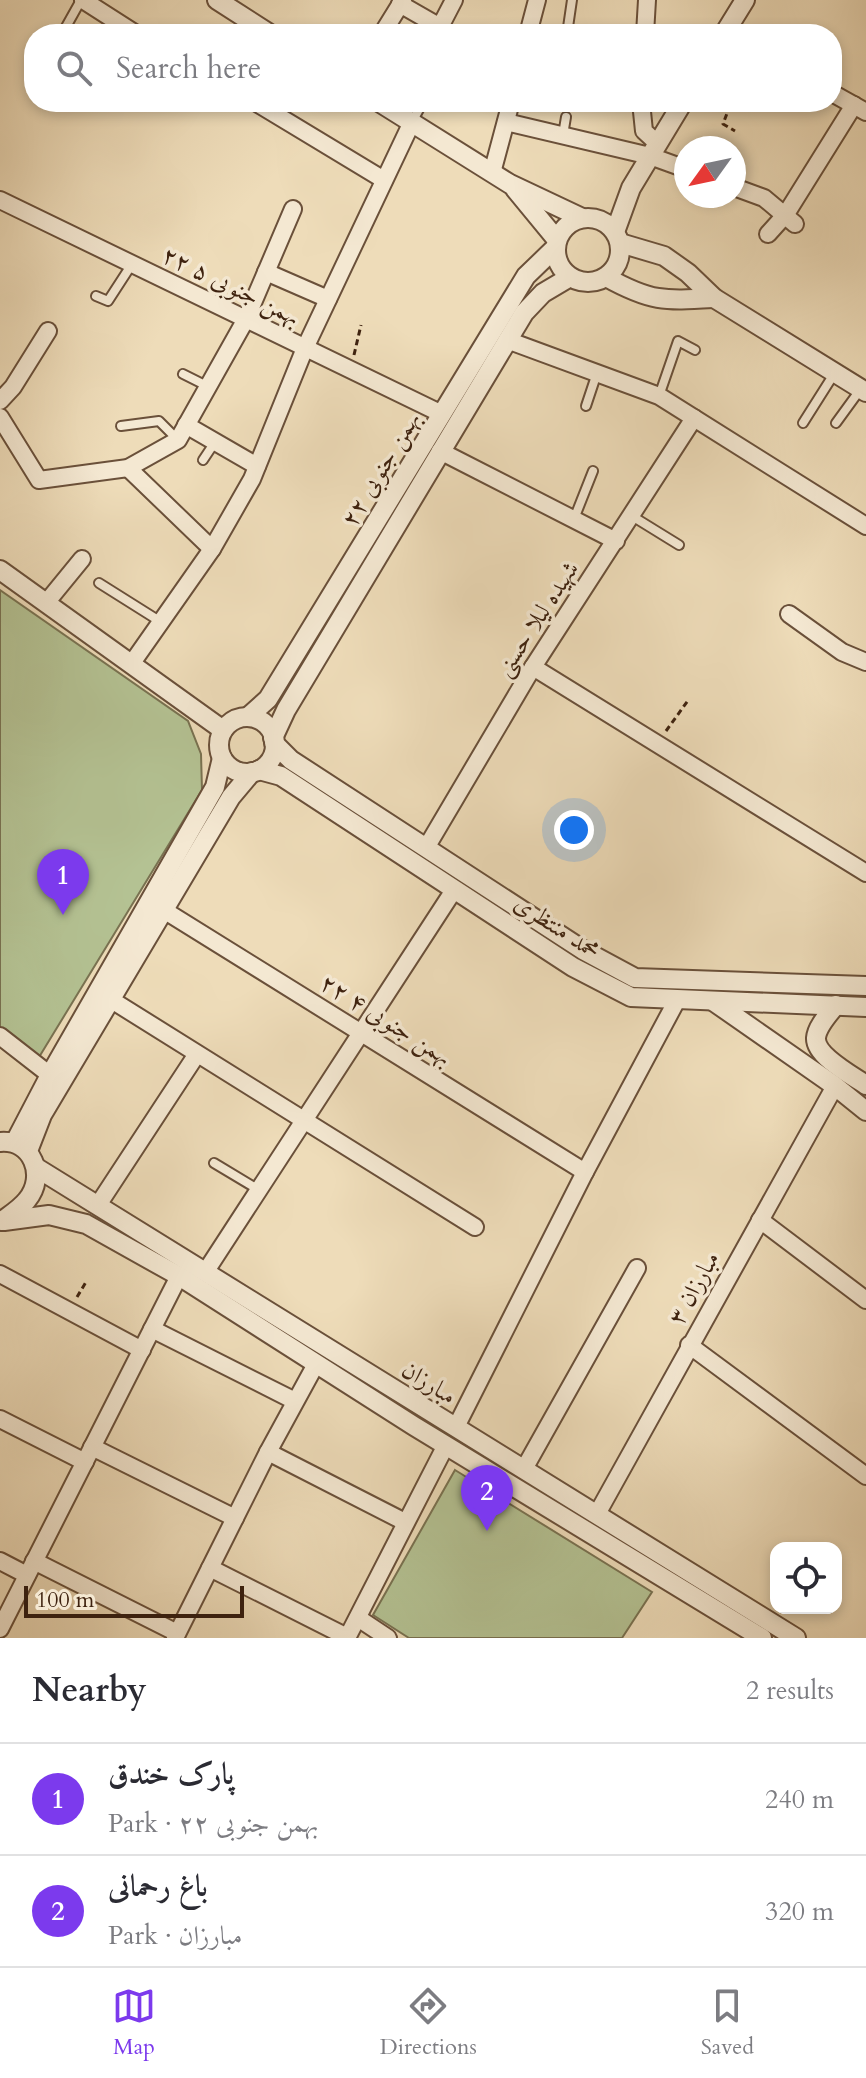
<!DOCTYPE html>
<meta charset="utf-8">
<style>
:root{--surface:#fff;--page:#f7f7f7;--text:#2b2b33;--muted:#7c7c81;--line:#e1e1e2;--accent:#7c3aed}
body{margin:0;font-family:Cardo,Amiri,serif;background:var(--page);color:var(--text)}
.controls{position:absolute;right:24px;bottom:24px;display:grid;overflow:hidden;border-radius:16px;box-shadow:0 4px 12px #0003}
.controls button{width:72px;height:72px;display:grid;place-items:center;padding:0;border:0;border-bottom:2px solid var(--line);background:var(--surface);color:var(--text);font:40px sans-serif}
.compass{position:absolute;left:674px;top:136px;width:72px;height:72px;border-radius:50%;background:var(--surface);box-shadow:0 4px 12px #0003;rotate:237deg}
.scale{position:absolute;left:24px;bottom:20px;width:220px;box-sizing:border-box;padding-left:8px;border:4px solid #3e220f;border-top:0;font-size:22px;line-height:28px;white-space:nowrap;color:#3e220f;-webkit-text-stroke:6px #f4e8d2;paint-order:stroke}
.you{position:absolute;left:574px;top:830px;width:28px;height:28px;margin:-20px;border:6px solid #fff;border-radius:50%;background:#1a73e8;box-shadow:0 0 0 12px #1a73e833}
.badge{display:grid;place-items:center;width:52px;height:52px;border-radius:50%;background:var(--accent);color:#fff;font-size:26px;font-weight:700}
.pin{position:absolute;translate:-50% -66px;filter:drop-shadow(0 2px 4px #0008)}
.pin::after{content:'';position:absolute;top:42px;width:28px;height:24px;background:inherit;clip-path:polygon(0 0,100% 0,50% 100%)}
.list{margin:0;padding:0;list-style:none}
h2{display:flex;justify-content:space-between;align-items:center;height:104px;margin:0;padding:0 32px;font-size:34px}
h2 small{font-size:26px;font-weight:400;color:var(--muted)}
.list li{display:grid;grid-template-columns:52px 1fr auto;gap:24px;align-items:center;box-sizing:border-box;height:112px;padding:0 32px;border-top:2px solid var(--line)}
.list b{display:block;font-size:30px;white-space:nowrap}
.list p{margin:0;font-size:26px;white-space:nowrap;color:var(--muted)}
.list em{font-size:26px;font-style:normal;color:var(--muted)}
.icon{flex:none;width:44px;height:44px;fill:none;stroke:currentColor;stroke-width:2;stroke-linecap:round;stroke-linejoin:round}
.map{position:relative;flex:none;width:866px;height:1638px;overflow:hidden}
.search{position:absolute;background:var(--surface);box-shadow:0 4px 12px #0003;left:24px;right:24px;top:24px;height:88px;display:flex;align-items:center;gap:20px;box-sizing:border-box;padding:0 28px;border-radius:32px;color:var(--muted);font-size:30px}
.sheet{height:328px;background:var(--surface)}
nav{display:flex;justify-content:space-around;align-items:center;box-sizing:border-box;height:112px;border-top:2px solid var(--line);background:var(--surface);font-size:22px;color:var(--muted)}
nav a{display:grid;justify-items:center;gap:4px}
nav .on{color:var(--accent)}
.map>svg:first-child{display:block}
</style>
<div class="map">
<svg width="866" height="1638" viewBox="0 0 866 1638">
<rect width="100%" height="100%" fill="#eedcb9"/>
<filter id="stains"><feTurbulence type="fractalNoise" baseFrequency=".0025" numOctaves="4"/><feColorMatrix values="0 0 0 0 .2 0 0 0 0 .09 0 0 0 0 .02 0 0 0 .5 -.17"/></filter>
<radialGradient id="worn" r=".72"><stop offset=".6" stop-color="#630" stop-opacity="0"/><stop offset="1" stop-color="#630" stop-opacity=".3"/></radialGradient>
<!-- green -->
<g fill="#b4c293" stroke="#797251" stroke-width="2">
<path d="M0,590L188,721L201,754L202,790L33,1067L0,1041Z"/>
<path d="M455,1470L652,1592L622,1638H409L373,1615Z"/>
</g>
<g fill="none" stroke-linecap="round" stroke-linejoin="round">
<!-- service casing -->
<g stroke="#6a503a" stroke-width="12">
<g id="service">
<path d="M62,34L81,0"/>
<path d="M567,34L572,0"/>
<path d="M412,122L423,102"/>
<path d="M563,135L566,117"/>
<path d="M96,296L108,301L132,264"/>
<path d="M183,374L207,386"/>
<path d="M659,396L678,341L695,350"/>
<path d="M586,406L597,373"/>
<path d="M803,423L834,374"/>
<path d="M836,423L860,390"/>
<path d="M121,426L159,421L178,440"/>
<path d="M203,460L215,442"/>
<path d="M632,516L679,545"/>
<path d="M574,519L593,471"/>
<path d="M99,583L161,622"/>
<path d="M214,1163L259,1190"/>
</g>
</g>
<!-- minor casing -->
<g stroke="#6a503a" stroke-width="20">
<g id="minor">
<path d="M83,0L136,34"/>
<path d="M400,4L440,27L454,0"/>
<path d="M382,34L403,0"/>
<path d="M528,34L537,0"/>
<path d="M645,34L647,0"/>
<path d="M832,93L866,112"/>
<path d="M255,102L384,180"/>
<path d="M641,102L644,131L658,144"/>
<path d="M506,122L650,156L686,169"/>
<path d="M492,173L511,102"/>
<path d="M734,187L764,198L795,224"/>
<path d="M0,200L442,414"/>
<path d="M768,234L786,214L854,105"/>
<path d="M266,272L328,299"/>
<path d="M507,340L659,396L866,526"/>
<path d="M0,401L13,387L48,331"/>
<path d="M0,417L39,480L128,468L178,440L246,319L293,209"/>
<path d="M186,425L257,466"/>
<path d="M440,451L616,541"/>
<path d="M128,468L212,549"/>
<path d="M46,603L82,559"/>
<path d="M789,614L842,652L866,662"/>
<path d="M132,663L212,549L252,479L305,348L412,122"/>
<path d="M533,667L866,873"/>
<path d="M426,848L533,667L694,418"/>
<path d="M162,909L585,1172"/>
<path d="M110,999L475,1227"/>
<path d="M0,1036L50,1075"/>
<path d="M98,1205L197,1054"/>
<path d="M760,1220L866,1300"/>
<path d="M206,1271L454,890"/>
<path d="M0,1274L142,1350"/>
<path d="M152,1329L295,1401"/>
<path d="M689,1345L866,1476"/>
<path d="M0,1419L85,1462"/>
<path d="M456,1427L585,1172L677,1000"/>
<path d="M92,1447L235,1518"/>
<path d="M268,1452L405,1522"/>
<path d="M524,1469L637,1268"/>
<path d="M597,1514L835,1086"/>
<path d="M0,1561L27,1575"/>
<path d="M34,1561L177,1633"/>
<path d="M210,1568L347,1637"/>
<path d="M358,1618L388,1638"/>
<path d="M0,1629L179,1276"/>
<path d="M175,1638L268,1452L316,1364"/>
<path d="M347,1638L446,1445"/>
</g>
</g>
<!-- tertiary casing -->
<g stroke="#6a503a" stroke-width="22">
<g id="tertiary">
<path d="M217,0L270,34"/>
<path d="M724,34L745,0"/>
<path d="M379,102L510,184L582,218"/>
<path d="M515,189L557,240"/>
<circle cx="588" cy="250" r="32"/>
<path d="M615,232L631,188L683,102"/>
<path d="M620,243L664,256L688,273L714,298L866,392"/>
<path d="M606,277C651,302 664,301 714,298"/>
<path d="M0,570L223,730"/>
<path d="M248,717L268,699L526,276L556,247"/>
<circle cx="247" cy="745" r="28"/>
<path d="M273,738L286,710L524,313L543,293L570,277"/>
<path d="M274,743L291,760L583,950L635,978L866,986"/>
<path d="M259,770L281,776L573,967L631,997L866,1007"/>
<path d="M713,1001L835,1086L866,1111"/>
<path d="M836,1005C829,1014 817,1026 816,1038C815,1056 853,1076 866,1085"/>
<path d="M0,1142C32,1139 47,1176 27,1200C21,1208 10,1215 2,1221"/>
<path d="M15,1142L50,1075L215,787L222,758"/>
<path d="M28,1151L42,1115L231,797L252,772"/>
<path d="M37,1168L796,1638"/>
<path d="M4,1221L49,1215L86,1224L179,1276L414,1426L762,1638"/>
</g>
</g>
<!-- path -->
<g stroke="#3e220f" stroke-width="3" stroke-dasharray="6 4" stroke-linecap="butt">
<path d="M717,102L729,108L723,124L735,131"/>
<path d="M354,355L361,325"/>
<path d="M666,731L689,699"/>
<path d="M77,1297L86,1282"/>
</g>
<!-- service -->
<use href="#service" stroke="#f4e8d2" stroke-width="8"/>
<!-- minor -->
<use href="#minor" stroke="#f4e8d2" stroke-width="16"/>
<!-- tertiary -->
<use href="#tertiary" stroke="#f4e8d2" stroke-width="18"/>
</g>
<g text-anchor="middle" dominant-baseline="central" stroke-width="7" stroke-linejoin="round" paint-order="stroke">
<!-- street labels -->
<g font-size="24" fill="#3e220f" stroke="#f4e8d2">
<text transform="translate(231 286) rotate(26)">۲۲ بهمن جنوبی ۵</text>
<text transform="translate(381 469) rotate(-59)">۲۲ بهمن جنوبی</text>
<text transform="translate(537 619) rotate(-57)">شهیده لیلا حسنی</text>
<text transform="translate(557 927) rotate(33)">محمد منتظری</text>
<text transform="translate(386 1020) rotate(32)">۲۲ بهمن جنوبی ۴</text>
<text transform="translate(694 1288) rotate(-61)">مبارزان ۳</text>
<text transform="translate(429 1383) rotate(32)">مبارزان</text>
</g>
</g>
<rect width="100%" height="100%" filter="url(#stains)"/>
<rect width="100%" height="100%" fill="url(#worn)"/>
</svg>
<div class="controls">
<button><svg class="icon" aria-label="locate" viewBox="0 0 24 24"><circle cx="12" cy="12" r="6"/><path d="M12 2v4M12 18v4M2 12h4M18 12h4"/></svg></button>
</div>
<svg class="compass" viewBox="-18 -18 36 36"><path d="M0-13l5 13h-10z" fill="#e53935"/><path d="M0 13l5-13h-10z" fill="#7c7c81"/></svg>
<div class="scale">100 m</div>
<div class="you"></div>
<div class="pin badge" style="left:63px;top:915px">1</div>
<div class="pin badge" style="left:487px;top:1531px">2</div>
<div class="search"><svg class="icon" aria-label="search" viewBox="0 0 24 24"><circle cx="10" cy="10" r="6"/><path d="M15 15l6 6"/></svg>Search here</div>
</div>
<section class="sheet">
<h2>Nearby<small>2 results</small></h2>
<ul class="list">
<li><span class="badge">1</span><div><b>پارک خندق</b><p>Park · ۲۲ بهمن جنوبی</p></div><em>240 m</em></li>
<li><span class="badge">2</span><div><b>باغ رحمانی</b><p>Park · مبارزان</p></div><em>320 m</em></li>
</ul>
</section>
<nav>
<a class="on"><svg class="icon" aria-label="map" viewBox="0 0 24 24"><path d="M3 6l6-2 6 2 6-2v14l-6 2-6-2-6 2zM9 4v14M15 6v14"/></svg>Map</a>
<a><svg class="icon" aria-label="directions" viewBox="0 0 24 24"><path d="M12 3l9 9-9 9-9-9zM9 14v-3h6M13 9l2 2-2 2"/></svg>Directions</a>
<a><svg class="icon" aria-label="saved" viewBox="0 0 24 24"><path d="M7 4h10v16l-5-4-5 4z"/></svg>Saved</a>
</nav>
